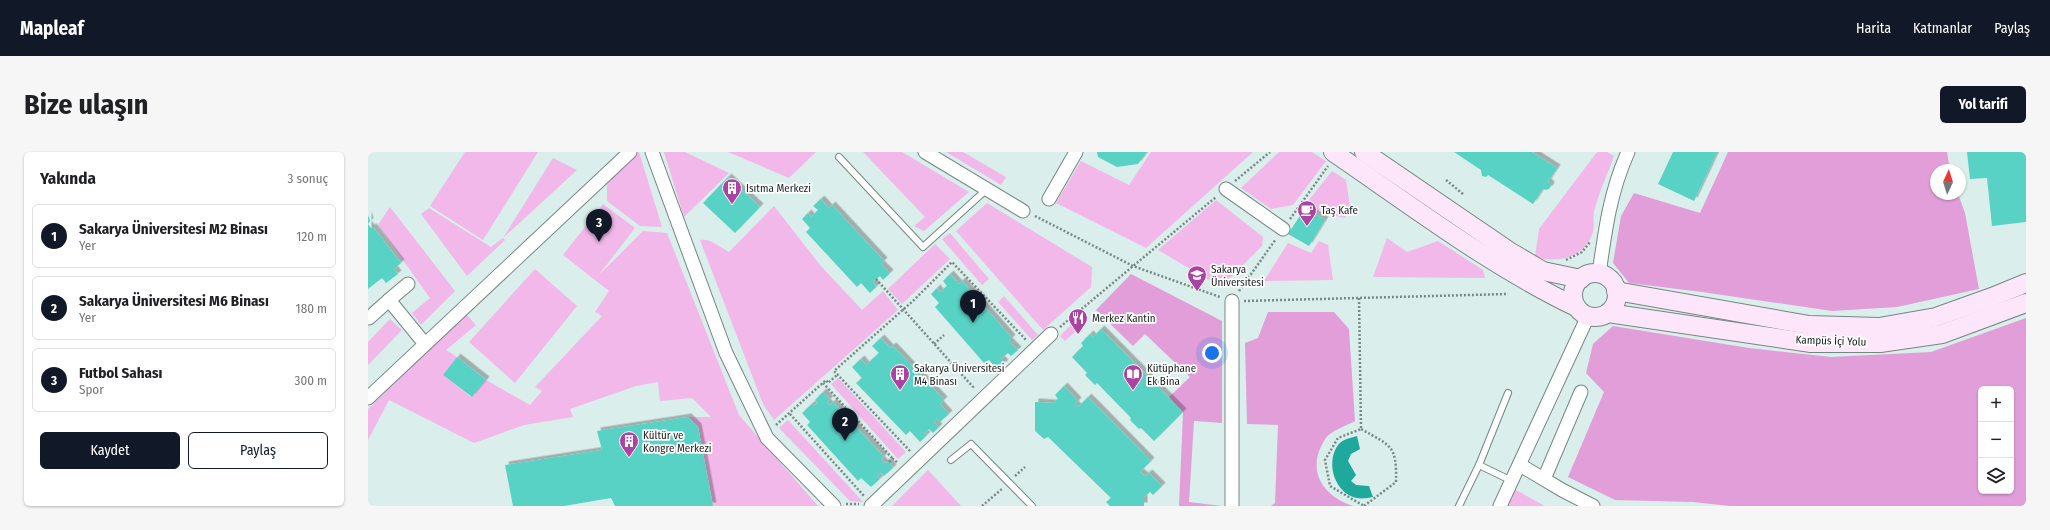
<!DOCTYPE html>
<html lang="tr">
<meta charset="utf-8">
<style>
:root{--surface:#fff;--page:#f6f6f6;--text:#202124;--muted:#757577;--line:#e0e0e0;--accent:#111827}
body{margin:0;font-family:"Fira Sans Condensed",sans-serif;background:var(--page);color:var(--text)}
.controls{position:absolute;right:12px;bottom:12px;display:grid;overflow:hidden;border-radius:6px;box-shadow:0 1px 3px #0004}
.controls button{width:36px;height:36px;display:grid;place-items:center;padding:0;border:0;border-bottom:1px solid var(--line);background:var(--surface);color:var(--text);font:20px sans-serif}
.compass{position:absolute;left:1562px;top:12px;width:36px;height:36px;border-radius:50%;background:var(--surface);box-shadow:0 1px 3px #0004;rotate:4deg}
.you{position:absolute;left:844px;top:201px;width:14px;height:14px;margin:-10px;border:3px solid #fff;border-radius:50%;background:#1a73e8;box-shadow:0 0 0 6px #1a73e833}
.badge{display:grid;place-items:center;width:26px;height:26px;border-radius:50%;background:var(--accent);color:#fff;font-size:13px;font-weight:700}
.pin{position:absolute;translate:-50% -33px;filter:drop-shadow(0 1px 2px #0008)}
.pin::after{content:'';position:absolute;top:21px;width:14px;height:12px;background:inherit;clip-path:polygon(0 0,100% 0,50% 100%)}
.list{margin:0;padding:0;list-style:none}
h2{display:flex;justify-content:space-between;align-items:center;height:52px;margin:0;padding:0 16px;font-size:17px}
h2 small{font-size:13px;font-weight:400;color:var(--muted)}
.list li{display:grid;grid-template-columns:26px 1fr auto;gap:12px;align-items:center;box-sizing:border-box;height:64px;margin:0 8px 8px;padding:0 8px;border:1px solid var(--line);border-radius:6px}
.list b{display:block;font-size:15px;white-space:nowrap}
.list p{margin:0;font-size:13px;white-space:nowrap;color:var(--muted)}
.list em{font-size:13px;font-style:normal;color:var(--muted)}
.actions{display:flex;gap:8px;padding:12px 16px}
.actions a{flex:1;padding:9px 0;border:1px solid var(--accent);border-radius:6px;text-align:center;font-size:14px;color:var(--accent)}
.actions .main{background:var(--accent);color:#fff}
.icon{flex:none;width:22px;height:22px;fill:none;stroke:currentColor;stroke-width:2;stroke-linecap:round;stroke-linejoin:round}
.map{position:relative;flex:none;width:1658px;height:354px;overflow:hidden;border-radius:6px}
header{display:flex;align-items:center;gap:24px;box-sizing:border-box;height:56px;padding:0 20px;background:var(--accent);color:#fff}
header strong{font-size:19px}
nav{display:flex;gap:22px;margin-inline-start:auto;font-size:14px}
.intro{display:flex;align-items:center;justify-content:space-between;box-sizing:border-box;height:96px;padding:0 24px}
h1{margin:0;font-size:28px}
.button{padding:10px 18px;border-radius:6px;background:var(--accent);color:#fff;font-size:14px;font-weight:700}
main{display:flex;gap:24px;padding:0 24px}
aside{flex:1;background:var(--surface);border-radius:6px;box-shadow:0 1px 3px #0004}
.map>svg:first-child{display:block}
</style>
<header>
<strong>Mapleaf</strong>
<nav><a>Harita</a><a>Katmanlar</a><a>Paylaş</a></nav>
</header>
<div class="intro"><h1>Bize ulaşın</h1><a class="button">Yol tarifi</a></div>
<main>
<aside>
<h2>Yakında<small>3 sonuç</small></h2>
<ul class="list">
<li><span class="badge">1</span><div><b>Sakarya Üniversitesi M2 Binası</b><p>Yer</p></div><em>120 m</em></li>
<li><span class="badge">2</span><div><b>Sakarya Üniversitesi M6 Binası</b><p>Yer</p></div><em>180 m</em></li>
<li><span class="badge">3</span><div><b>Futbol Sahası</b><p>Spor</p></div><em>300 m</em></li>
</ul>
<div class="actions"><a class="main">Kaydet</a><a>Paylaş</a></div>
</aside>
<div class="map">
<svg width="1658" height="354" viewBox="0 0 1658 354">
<defs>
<filter id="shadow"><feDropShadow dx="3.5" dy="-3.5" stdDeviation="0" flood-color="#0004"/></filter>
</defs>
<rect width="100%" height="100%" fill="#daeeeb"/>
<!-- green -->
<g fill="#f1b8e9">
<path d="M97,0H170L115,88L62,54Z"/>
<path d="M271,0L294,75L272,74L239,49V27Z"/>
<path d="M296,0H317L361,21L316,65Z"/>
<path d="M360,0H448L421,26Z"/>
<path d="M495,0H534L601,40L556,79L546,74L557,65Z"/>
<path d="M578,0H595L638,25L633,33Z"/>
<path d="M783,0H885L778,96L688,51L713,9L761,33Z"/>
<path d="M911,0H944L958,9L925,53L903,57L873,36Z"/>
<path d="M1229,0H1239L1246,4C1240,21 1232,38 1227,56C1224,63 1227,72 1225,80C1217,105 1191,112 1167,105L1171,77Z"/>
<path d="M185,6L209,18L135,86L137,88L99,124L53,62L61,56L123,95L135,86Z"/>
<path d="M964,19L978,28L982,54L977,66L963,63L953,56L949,61L937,53Z"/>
<path d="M848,48L895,85L894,94L853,135L790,98Z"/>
<path d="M619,51L724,115L723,135L675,178L588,79Z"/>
<path d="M235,52L267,76L230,124L275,79L299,81L371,263L450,354H345L330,275L320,265H343L324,246L292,249L290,230L268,234L202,257L205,265L156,273L106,291L21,248L0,288V257L98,162L108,173L78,198L89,205L75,223L103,245L118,228L162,253L174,239L167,235L234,164L227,160L241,139L195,103Z"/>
<path d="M406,54L452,113L494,158L515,139L530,158L406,268L395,252L332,88C342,86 352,95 361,100Z"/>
<path d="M22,55L87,139L53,173L44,161L62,146L10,73Z"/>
<path d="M582,81L621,127L614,133L574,87Z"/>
<path d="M1019,86L1039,100L1070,89L1115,118L1117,126L1005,125Z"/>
<path d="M951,89L960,93L965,128L896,129L920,91L943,101Z"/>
<path d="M567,92L582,107L534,152L520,137Z"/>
<path d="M167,117L209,154L147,231L101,190Z"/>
<path d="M636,144L670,183L664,188L630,150Z"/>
<path d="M714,162L720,168L697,189L692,184Z"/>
<path d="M22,167L34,178L0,213V190Z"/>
<path d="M470,226L538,300L530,307L463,232Z"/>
<path d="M420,268L495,350L482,349L411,276Z"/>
<path d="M560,318L593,354H524Z"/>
<path d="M1146,337L1177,354H1139Z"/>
</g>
<!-- forest -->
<g fill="#e29ed9" fill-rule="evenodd">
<path d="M1360,0H1579L1582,18H1568V42H1590L1597,61L1611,137L1529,155L1464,159L1334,140L1261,131L1245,111L1253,64L1266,41L1332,61Z"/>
<path d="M763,122L854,169V271L826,269L821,350L854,354H811L815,261L801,245L822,225L777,182L765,194L728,158Z"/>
<path d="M900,160H966L981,177L987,269C978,274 961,279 956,289C938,319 955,344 985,354H903L907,351L910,273L879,272L877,191L890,186Z"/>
<path d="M1658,166V354H1362L1325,350L1247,348L1200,325L1236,240L1218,221L1225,192L1245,174L1381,196L1463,205L1563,200ZM1613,237H1643V339H1613Z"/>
</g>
<!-- water -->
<path fill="#1fa89c" d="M989,284L992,297L983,302L980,309L988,323L983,329L988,333L1001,334L1005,345C1000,346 994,347 989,346C967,342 957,311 970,293C975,287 982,286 989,284Z"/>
<!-- building -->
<g fill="#58d2c5" filter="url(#shadow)">
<path d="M729,0H779L770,12L749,15L730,5Z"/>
<path d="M1086,0H1164L1189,16L1180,30L1183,33L1182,36L1179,38L1175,37L1165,52L1120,23L1118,25L1114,24L1113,18Z"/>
<path d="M1305,0H1349L1326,49L1290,32Z"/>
<path d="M1599,0H1658V70L1624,74L1619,26L1602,27Z"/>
<path d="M360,25L392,55L367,81L335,51Z"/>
<path d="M453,47L461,56L464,53L516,109L513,112L522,121L515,128L512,124L505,130L509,134L502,141L493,131L489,135L438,80L442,76L434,67L440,61L443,65L450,58L445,54Z"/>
<path d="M937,56L957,68L941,94L920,82Z"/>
<path d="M0,63L2,69L0,72L3,76L5,75L33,111L26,117L30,122L18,131L14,126L0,137Z"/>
<path d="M582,122L591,132L594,129L644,186L641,189L650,198L643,204L640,201L633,207L637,211L629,218L621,208L616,211L567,155L571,151L563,142L569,136L572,140L579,134L575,129Z"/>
<path d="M733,177L815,260L786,289L773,276L771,277L762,268L763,266L729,231L727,233L717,223L719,221L704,205L715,194L713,191L722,182L725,185Z"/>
<path d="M513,186L522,196L525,194L576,248L572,252L581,262L572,270L569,267L566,270L571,275L565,281L561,277L556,281L559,283L552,290L542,279L538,283L488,231L494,226L484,215L493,207L498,213L511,201L504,194Z"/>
<path d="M89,205L118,228L104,245L75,223Z"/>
<path d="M696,234L710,249L707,252L710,255L720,245L783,309L772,320L777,324L781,321L794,334L785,343L782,340L776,345V354H742L738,350L743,346L680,285L676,287L667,279V250L685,251L690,247L687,243Z"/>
<path d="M455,240L462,248L459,250L462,253L465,250L516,305L513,307L516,311L521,310L525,316L516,324L513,321L509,324L512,327L503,335L493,326L490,329L439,273L442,270L434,261L444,252L446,254L450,251L447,248Z"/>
<path d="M320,265L330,275L345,354H247L243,346L196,354H145L137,313L234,298L229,279Z"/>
</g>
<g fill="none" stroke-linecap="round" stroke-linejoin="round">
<!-- lane casing -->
<g stroke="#758784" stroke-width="8">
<g id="lane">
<path d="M471,5L555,95L619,37"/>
<path d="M583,308L603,292L664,354"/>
<path d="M1111,313L1144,329"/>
<path d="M1091,354L1111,313L1140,241"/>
</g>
</g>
<!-- street casing -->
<g stroke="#758784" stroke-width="15">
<g id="street">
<path d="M284,0L358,201L399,286L466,354"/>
<path d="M557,0L655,59"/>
<path d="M858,37L915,77"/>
<path d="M681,47L708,0"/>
<path d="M1231,122C1237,79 1242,40 1260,0"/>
<path d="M40,132L21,148L57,192"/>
<path d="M864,149V354"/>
<path d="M1,166L21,148"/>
<path d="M0,246L262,0"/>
<path d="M1152,313L1194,338L1225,354"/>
<path d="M1176,327L1213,240"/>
<path d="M503,354L683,182"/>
<path d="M1132,354L1220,164"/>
</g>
</g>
<!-- secondary casing -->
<g stroke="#758784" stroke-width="20">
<g id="secondary">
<path d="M965,0C1044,54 1121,113 1208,155"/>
<path d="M996,0L1141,99L1175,119L1213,127"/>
<circle cx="1227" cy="143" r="22"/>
<path d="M1248,139L1441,173L1511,175L1568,165L1624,145L1658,131"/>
<path d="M1240,161L1443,191H1512L1574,182L1658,151"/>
</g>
</g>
<!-- path -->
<g stroke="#7a8885" stroke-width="2.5" stroke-dasharray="2 2" stroke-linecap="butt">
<path d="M1078,28L1095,42"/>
<path d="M867,29L902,0"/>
<path d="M667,64L765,114L852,145"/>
<path d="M922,67L960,14"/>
<path d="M1198,108L1214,100L1222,90"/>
<path d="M508,127L605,235V237"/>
<path d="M871,139L908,87"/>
<path d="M991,146L993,277L970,286L957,308L962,334L996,354"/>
<path d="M876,149L1140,142"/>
<path d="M692,175L848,45"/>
<path d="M566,192L576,183"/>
<path d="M455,231L525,307"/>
<path d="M422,262L496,344"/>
<path d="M408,273L458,228L460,231L470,222"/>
<path d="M993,277C1023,294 1029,293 1028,330L996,354"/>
<path d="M542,299L466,219L546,148L584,110L659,189"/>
<path d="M521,310L525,307L530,311"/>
<path d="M647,324L657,315"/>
<path d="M478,352H491"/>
<path d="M614,354L635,336"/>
</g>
<!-- lane -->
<use href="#lane" stroke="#fff" stroke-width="6"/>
<!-- street -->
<use href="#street" stroke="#fff" stroke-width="13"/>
<!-- secondary -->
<use href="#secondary" stroke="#fde6fa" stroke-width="18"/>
</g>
<!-- icons -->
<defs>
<g id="building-pin" transform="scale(1)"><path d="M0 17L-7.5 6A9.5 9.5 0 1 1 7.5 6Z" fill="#ac42a3" stroke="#fff"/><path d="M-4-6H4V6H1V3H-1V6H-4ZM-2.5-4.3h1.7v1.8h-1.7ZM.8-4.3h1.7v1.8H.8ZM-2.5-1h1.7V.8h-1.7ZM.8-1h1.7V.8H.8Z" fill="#fff"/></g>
<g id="cafe-pin" transform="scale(1)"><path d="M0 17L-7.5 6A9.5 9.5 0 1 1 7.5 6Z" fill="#ac42a3" stroke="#fff"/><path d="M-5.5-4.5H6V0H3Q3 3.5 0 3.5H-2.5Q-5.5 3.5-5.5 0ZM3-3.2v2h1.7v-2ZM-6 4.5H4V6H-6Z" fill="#fff"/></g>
<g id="university-pin" transform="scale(1)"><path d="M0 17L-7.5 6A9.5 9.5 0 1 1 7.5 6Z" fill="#ac42a3" stroke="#fff"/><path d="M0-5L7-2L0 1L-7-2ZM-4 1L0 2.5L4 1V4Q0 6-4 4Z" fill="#fff"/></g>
<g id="restaurant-pin" transform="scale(1)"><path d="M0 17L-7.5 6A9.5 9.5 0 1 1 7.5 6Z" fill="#ac42a3" stroke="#fff"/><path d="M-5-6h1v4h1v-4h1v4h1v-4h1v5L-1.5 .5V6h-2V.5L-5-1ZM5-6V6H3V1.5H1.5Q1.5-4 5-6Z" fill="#fff"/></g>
<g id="library-pin" transform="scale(1)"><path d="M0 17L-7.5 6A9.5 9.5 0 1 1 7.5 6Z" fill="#ac42a3" stroke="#fff"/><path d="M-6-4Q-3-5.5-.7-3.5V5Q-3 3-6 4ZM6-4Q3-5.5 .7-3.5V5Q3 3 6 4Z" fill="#fff"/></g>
</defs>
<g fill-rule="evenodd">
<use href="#building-pin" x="364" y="36"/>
<use href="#cafe-pin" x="939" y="58"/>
<use href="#university-pin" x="829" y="123"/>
<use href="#restaurant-pin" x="710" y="166"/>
<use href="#building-pin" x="532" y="222"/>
<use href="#library-pin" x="765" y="222"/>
<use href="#building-pin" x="261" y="289"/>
</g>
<g text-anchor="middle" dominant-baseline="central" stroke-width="3.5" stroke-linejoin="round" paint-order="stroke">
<!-- poi labels -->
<g font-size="11" fill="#171f1d" stroke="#fff" text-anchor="start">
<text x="378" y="36">Isıtma Merkezi</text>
<text x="953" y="58">Taş Kafe</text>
<text x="843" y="117">Sakarya<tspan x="843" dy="13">Üniversitesi</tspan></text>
<text x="724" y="166">Merkez Kantin</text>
<text x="546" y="216">Sakarya Üniversitesi<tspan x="546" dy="13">M4 Binası</tspan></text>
<text x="779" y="216">Kütüphane<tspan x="779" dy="13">Ek Bina</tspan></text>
<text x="275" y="283">Kültür ve<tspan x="275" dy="13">Kongre Merkezi</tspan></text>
</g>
<!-- street labels -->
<g font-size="11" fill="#171f1d" stroke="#fff">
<text transform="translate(1463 189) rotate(2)">Kampüs İçi Yolu</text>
</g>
</g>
</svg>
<div class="controls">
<button>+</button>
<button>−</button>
<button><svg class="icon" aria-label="layers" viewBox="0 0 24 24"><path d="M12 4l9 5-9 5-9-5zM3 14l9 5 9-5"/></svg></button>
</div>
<svg class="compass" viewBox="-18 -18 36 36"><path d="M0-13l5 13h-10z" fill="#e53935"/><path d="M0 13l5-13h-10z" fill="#757577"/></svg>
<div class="you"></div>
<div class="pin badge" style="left:605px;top:171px">1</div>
<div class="pin badge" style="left:477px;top:289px">2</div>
<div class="pin badge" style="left:231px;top:90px">3</div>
</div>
</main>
